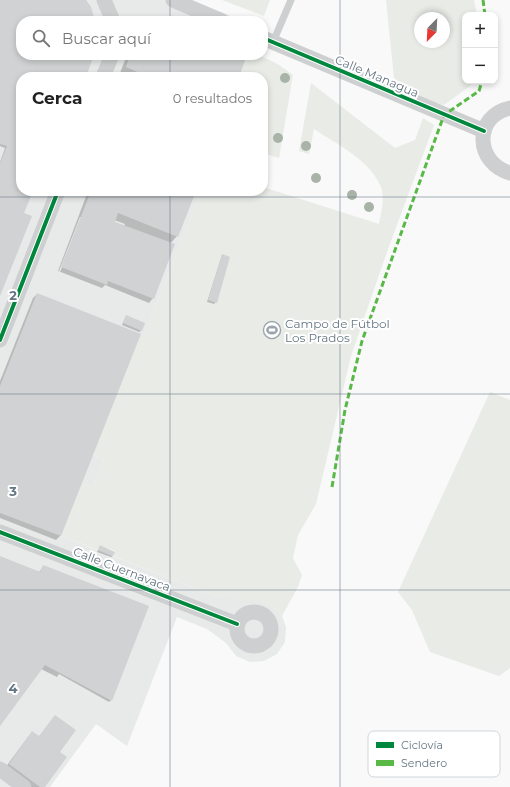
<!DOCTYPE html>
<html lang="es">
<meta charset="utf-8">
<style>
:root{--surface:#fff;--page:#f6f6f6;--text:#222;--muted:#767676;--line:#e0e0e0}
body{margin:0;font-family:Montserrat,sans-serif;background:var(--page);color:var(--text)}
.controls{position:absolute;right:12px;top:12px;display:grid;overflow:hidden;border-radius:8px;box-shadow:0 2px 6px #0003}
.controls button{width:36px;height:36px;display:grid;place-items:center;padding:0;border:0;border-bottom:1px solid var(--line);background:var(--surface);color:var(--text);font:20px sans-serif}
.compass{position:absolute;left:414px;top:12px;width:36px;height:36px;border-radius:50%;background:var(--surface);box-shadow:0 2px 6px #0003;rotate:204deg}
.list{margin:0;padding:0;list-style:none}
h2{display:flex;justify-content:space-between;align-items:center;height:52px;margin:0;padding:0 16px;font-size:17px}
h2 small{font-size:13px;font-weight:400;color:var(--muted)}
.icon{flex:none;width:22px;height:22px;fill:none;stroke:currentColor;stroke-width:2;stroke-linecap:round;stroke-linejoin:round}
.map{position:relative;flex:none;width:510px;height:787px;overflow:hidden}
.search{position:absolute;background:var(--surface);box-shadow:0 2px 6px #0003;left:16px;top:16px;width:252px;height:44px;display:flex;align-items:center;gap:10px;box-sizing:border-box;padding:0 14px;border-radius:16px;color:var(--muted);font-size:15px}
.panel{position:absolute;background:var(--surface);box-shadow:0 2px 6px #0003;left:16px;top:72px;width:252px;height:124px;border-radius:16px}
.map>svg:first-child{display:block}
</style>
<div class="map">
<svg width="510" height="787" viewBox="0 0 510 787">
<rect width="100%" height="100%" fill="#f9f9f9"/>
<!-- built -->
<path fill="#e8e9e9" d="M0,0H191L243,21H21V55H247L239,77H21V191H201L144,335L141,334L93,455L104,460L93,487L82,483L61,536L217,597L261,601L269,603L282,616L286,627L285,642L277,654L264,661L250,662L236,656L226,643L207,629L177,617L127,746L96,724L50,787H0Z"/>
<!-- green -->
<g fill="#e8ebe6" fill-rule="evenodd">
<path d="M222,0H270L264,16Z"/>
<path d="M386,0H474L477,15H465V81H472L470,86L444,105L427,101L394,78ZM420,18H444V42H420Z"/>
<path d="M247,55C266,55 279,64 293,75L279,158L263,153V77H239Z"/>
<path d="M311,83L395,148L415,140L423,118L434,125L388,249L351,356L316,504L298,535L293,558L302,575L298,587L282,616L269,603L261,601H240L217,597L113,556L115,551L100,545L98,550L61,536L82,483L93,487L104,460L93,455L141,334L144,335L201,191H263V187L379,224C381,214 385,198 381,187C370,160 338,145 314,129L309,154L299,151Z"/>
<path d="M490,392L510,400V668L499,676L430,652L412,610L398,592Z"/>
</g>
<!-- shadow -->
<g fill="#0003" fill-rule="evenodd">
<path d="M0,0H84L93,21H21V55H92L85,77H21V191H32L23,212L0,294V162L5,148L0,146Z"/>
<path d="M127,55H246L238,77H129L120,73Z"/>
<path d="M88,191H194L177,236L170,244L153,298L149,303L105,285L102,288L58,271ZM80,217H82L60,272L59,271ZM114,220L125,224L124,226L113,222Z"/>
<path d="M222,255L216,302L214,304L207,302Z"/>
<path d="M37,294L139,335L60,536L56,540L0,518V381L33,298Z"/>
<path d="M126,316L141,331L139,332L122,325Z"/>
<path d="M100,546L113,556L111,557L97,552Z"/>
<path d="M0,557L39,572L44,566L111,700L109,702L59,674L57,677L41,669L0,725Z"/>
<path d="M55,716L59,752L44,787H31L5,768L28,737H39Z"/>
</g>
<!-- building -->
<g fill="#d0d2d3">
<path d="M0,0H86L91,7L95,21H21V55H94L86,77H21V191H33L24,213L32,216L0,296V163L7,146L0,144Z"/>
<path d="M158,16L164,18L171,21H147Z"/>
<path d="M130,55H247L239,77H149L126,67Z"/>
<path d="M91,191H196L178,237L118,213L115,222L175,244L154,299L108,281L107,285L61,267Z"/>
<path d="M222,254L230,257L217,303L208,300Z"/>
<path d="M37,293L141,334L61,536L0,513V386Z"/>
<path d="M126,315L145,323L142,331L123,323Z"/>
<path d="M100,545L115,552L113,556L98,550Z"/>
<path d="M0,556L40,572L43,565L149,606L112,701L45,665L0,726Z"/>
<path d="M55,715L76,730L60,752L67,757L45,787H40L9,764L32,731L39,736Z"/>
</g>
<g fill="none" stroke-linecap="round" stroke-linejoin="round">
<!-- service -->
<path stroke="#cecfd0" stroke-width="7" d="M273,42L291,0"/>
<!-- minor -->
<g stroke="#cecfd0" stroke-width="15">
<path d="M104,0L113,21"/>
<path d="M173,0L222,21"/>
<path d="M263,38L484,131"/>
<path d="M103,77L112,55"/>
<path d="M510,108C473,116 475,163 510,173"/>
<path d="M0,340L58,191"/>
<path d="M0,532L237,624"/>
<circle cx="254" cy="629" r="17"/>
<path d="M0,769L24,787"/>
</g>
<!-- quiet -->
<g stroke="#58b947" stroke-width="3" stroke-dasharray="6 3" stroke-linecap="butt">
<path d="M483,0L485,15"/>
<path d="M332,487L345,410L362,341L444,115L479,91L482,81"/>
</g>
<!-- cycleway casing -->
<g stroke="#fff" stroke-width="6">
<g id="cycleway">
<path d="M263,38L484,131"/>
<path d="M0,340L58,191"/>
<path d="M0,532L237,624"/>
</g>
</g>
<!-- cycleway -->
<use href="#cycleway" stroke="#00873e" stroke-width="4"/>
</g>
<!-- trees -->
<g fill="#a9b3a7">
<circle cx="285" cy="78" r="5"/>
<circle cx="278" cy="138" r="5"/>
<circle cx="306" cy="146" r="5"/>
<circle cx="316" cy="178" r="5"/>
<circle cx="352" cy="195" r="5"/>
<circle cx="369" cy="207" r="5"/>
</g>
<!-- grid -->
<path fill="none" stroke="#657683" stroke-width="1" stroke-opacity="0.55" d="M170,0V21M340,0V787M170,55V77M170,191V787M0,197H510M0,394H510M0,590H510"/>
<!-- icons -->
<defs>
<g id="stadium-ring" transform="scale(0.9)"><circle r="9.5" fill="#fff" stroke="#99a4ac" stroke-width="1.5"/><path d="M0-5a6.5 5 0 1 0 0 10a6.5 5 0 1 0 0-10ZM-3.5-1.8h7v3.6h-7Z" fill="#99a4ac"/></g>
</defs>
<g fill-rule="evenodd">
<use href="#stadium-ring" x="272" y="330"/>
</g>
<g text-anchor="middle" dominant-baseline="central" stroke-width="4" stroke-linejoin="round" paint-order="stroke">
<!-- street labels -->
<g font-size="12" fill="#657683" stroke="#fff">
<text transform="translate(377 76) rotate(23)">Calle Managua</text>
<text transform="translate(122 569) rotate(21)">Calle Cuernavaca</text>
</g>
<!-- poi labels -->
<g font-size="12" fill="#657683" stroke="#fff" text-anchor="start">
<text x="285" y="323">Campo de Fútbol<tspan x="285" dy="14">Los Prados</tspan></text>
</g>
</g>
<!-- legend -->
<rect x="368" y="731" width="132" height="46" rx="6" fill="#fff" stroke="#d1d6da" stroke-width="1"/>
<rect x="376" y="742" width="18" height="6" fill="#00873e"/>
<rect x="376" y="760" width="18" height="6" fill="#58b947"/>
<g font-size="11" fill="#657683">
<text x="401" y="749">Ciclovía</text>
<text x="401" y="767">Sendero</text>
</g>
<g font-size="13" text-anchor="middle" font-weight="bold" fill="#657683" stroke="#fff" stroke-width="4" stroke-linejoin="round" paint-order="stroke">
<text x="13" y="300">2</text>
<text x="13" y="496">3</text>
<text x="13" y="693">4</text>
</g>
</svg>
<div class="controls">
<button>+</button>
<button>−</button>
</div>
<svg class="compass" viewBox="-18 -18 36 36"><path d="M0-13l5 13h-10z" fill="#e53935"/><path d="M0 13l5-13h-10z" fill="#767676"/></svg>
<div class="search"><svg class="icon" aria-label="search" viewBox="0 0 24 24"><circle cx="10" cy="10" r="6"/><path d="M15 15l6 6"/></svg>Buscar aquí</div>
<section class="panel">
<h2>Cerca<small>0 resultados</small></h2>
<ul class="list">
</ul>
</section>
</div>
